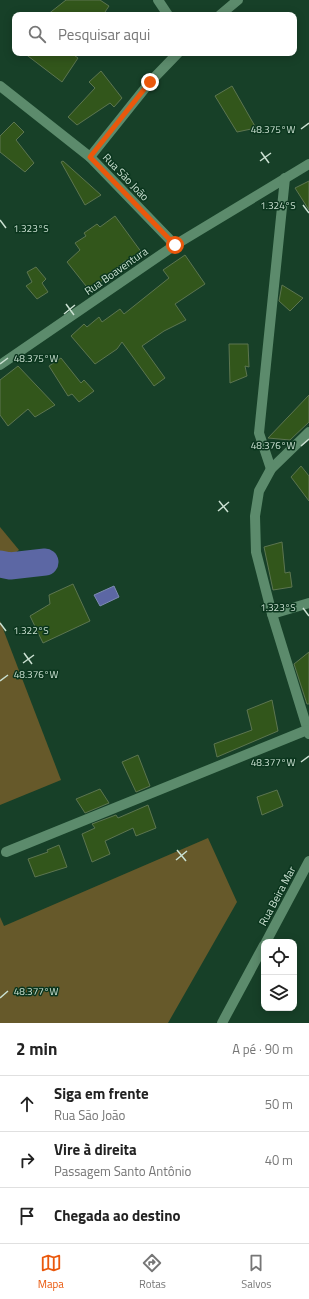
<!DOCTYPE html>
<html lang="pt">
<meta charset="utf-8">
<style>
:root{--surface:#fff;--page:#f2f2f2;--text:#222;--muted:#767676;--line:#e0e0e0;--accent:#ea580c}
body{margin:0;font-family:"Titillium Web",sans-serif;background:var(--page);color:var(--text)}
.controls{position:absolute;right:12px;bottom:12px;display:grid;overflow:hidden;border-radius:8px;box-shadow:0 2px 10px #0003}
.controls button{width:36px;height:36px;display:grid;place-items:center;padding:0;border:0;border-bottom:1px solid var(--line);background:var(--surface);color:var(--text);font:20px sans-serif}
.stop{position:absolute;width:12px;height:12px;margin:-9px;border:3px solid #ea580c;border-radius:50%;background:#fff}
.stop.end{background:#ea580c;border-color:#fff;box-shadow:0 1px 4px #0008}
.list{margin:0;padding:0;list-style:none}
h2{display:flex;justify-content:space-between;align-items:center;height:52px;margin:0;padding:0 16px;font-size:17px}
h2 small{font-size:13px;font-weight:400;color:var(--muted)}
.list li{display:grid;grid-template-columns:26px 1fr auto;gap:12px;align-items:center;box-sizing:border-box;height:56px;padding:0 16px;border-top:1px solid var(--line)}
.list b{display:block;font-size:15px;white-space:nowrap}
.list p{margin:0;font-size:13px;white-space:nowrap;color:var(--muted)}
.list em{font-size:13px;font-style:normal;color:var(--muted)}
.icon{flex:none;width:22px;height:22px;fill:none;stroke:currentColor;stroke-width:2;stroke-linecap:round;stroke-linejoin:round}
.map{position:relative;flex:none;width:309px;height:1023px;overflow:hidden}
.search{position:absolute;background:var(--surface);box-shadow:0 2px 10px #0003;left:12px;right:12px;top:12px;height:44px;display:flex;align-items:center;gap:10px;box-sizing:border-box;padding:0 14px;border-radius:8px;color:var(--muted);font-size:15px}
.sheet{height:220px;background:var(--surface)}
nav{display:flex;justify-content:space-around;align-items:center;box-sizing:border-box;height:56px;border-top:1px solid var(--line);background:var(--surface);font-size:11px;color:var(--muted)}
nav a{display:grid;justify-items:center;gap:2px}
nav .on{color:var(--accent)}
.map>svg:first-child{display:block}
</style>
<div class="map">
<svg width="309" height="1023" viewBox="0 0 309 1023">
<rect width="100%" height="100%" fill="#174028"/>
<!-- green -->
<g fill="#66592a">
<path d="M0,527L19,550L0,564Z"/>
<path d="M0,621L61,780L0,805Z"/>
<path d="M208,838L237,902L168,1023H0V917L4,926Z"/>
</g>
<!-- water -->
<path fill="#5c67a4" stroke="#7d8bb2" d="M114,586L119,597L100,606L94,595Z"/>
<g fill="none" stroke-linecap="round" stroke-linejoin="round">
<!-- river -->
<path stroke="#5c67a4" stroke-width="27" d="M0,564L10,566L45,562"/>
</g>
<!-- building -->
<g fill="#32561b" stroke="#5c7550">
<path d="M66,0H100L109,6L103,15H47Z"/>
<path d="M24,53H71L78,58L62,82Z"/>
<path d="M101,71L122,98L114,107L110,103L77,125L68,117L95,88L89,82Z"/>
<path d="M232,86L256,128L237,132L215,96Z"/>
<path d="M14,122L24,132L16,140L34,163L25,172L0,152V136Z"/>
<path d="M63,161L101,195L85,205L61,162Z"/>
<path d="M309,181V210L295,188Z"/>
<path d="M115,216L142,253L128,263L126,260L90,291L67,262L80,250L75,243L86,236L84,233L97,224L100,227Z"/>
<path d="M185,255L205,284L175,304L186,320L164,331L142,346L165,378L154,386L122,342L117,349L95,364L71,336L84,324L87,327L99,317L102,322L120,309L124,314L169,278L163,270Z"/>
<path d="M36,267L46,279L42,283L48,292L37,299L26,286L32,282L27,272Z"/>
<path d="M282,285L303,298L290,311L279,301Z"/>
<path d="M229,344H248L249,367L245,366L247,376L230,383Z"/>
<path d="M61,358L81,383L84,380L94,391L79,402L72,394L68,396L49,366Z"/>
<path d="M18,366L55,405L35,417L28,409L8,426L0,415V380Z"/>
<path d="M309,395V422L290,440L268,438Z"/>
<path d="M301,466L309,476V501L291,477Z"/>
<path d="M282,542L285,573L290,572L292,587L273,590L264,547Z"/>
<path d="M73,584L90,621L43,643L30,616L50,604L49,595Z"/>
<path d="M309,652V704H307L294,664Z"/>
<path d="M272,700L278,731L217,757L214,744L252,730L247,710Z"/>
<path d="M138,755L150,786L136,792L122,762Z"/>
<path d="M100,789L109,803L85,813L76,799Z"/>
<path d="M277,790L283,806L262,815L257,797Z"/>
<path d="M148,805L156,828L136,836L133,828L105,841L110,854L92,862L82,834L95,828L92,824L116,815L118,818Z"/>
<path d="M59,845L67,867L35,877L28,859L48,852L47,850Z"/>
</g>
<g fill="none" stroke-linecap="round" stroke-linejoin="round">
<!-- minor -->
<g stroke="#5c8b6c" stroke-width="10">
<path d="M158,0L168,15"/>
<path d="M220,15L238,0"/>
<path d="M0,86L90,157L175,245"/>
<path d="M90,157L150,82L178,53"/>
<path d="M0,365L175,245L309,164"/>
<path d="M309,432L271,469L259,491L255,516L256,552L272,614L309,734"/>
<path d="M271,469L259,433L285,178"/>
<path d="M272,614L309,603"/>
<path d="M6,852L307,730"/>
<path d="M266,942L309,861"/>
<path d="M222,1023L264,945"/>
</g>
</g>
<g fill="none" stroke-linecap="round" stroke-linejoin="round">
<!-- route -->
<path stroke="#ea580c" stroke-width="5" d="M150,82L90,157L175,245"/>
</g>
<!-- ticks -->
<path fill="none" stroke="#cae0d1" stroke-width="1.5" d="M301,129L309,123M261,152L269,163M260,161L271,153M303,205L309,213M0,220L6,228M66,304L74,315M64,314L75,305M0,364L8,358M301,446L309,439M219,501L228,512M218,511L229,502M303,608L309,616M0,623L6,631M24,653L32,664M23,663L34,655M0,681L8,675M301,762L309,756M177,850L186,861M176,860L187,851M0,998L8,991"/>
<g text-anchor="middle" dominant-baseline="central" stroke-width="3" stroke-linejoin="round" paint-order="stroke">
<!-- street labels -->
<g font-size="11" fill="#cae0d1" stroke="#0b361e">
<text transform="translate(126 177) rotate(46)">Rua São João</text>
<text transform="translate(116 271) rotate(-35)">Rua Boaventura</text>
<text transform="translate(277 896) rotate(-62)">Rua Beira Mar</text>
</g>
</g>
<g font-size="10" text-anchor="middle" fill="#cae0d1" stroke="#0b361e" stroke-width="3" stroke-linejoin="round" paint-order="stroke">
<text x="273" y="133">48.375°W</text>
<text x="278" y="209">1.324°S</text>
<text x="31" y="232">1.323°S</text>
<text x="36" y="362">48.375°W</text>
<text x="273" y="449">48.376°W</text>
<text x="278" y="611">1.323°S</text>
<text x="31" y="634">1.322°S</text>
<text x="36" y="678">48.376°W</text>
<text x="273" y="766">48.377°W</text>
<text x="36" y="995">48.377°W</text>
</g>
</svg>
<div class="controls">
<button><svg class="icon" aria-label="locate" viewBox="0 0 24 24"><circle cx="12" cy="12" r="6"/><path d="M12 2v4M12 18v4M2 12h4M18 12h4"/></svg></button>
<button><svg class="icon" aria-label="layers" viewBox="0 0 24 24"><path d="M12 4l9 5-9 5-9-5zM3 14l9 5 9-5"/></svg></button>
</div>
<div class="stop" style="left:175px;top:245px"></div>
<div class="stop end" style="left:150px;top:82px"></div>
<div class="search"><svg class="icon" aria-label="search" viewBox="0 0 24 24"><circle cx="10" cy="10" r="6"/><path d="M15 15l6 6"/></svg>Pesquisar aqui</div>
</div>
<section class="sheet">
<h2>2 min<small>A pé · 90 m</small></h2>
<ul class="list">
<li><svg class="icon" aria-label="ahead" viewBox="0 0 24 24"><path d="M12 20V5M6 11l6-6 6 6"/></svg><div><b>Siga em frente</b><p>Rua São João</p></div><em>50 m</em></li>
<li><svg class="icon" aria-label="right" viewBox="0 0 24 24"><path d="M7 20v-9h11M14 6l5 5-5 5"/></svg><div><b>Vire à direita</b><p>Passagem Santo Antônio</p></div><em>40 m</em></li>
<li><svg class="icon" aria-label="arrive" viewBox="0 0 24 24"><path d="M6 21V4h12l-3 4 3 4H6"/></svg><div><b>Chegada ao destino</b></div></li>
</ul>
</section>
<nav>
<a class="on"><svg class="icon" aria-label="map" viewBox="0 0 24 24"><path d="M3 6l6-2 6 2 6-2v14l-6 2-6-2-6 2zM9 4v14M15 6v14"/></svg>Mapa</a>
<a><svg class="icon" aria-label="directions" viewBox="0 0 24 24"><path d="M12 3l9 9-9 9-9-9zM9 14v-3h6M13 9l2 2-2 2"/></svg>Rotas</a>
<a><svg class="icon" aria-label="saved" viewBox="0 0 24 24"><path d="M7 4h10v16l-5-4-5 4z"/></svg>Salvos</a>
</nav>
